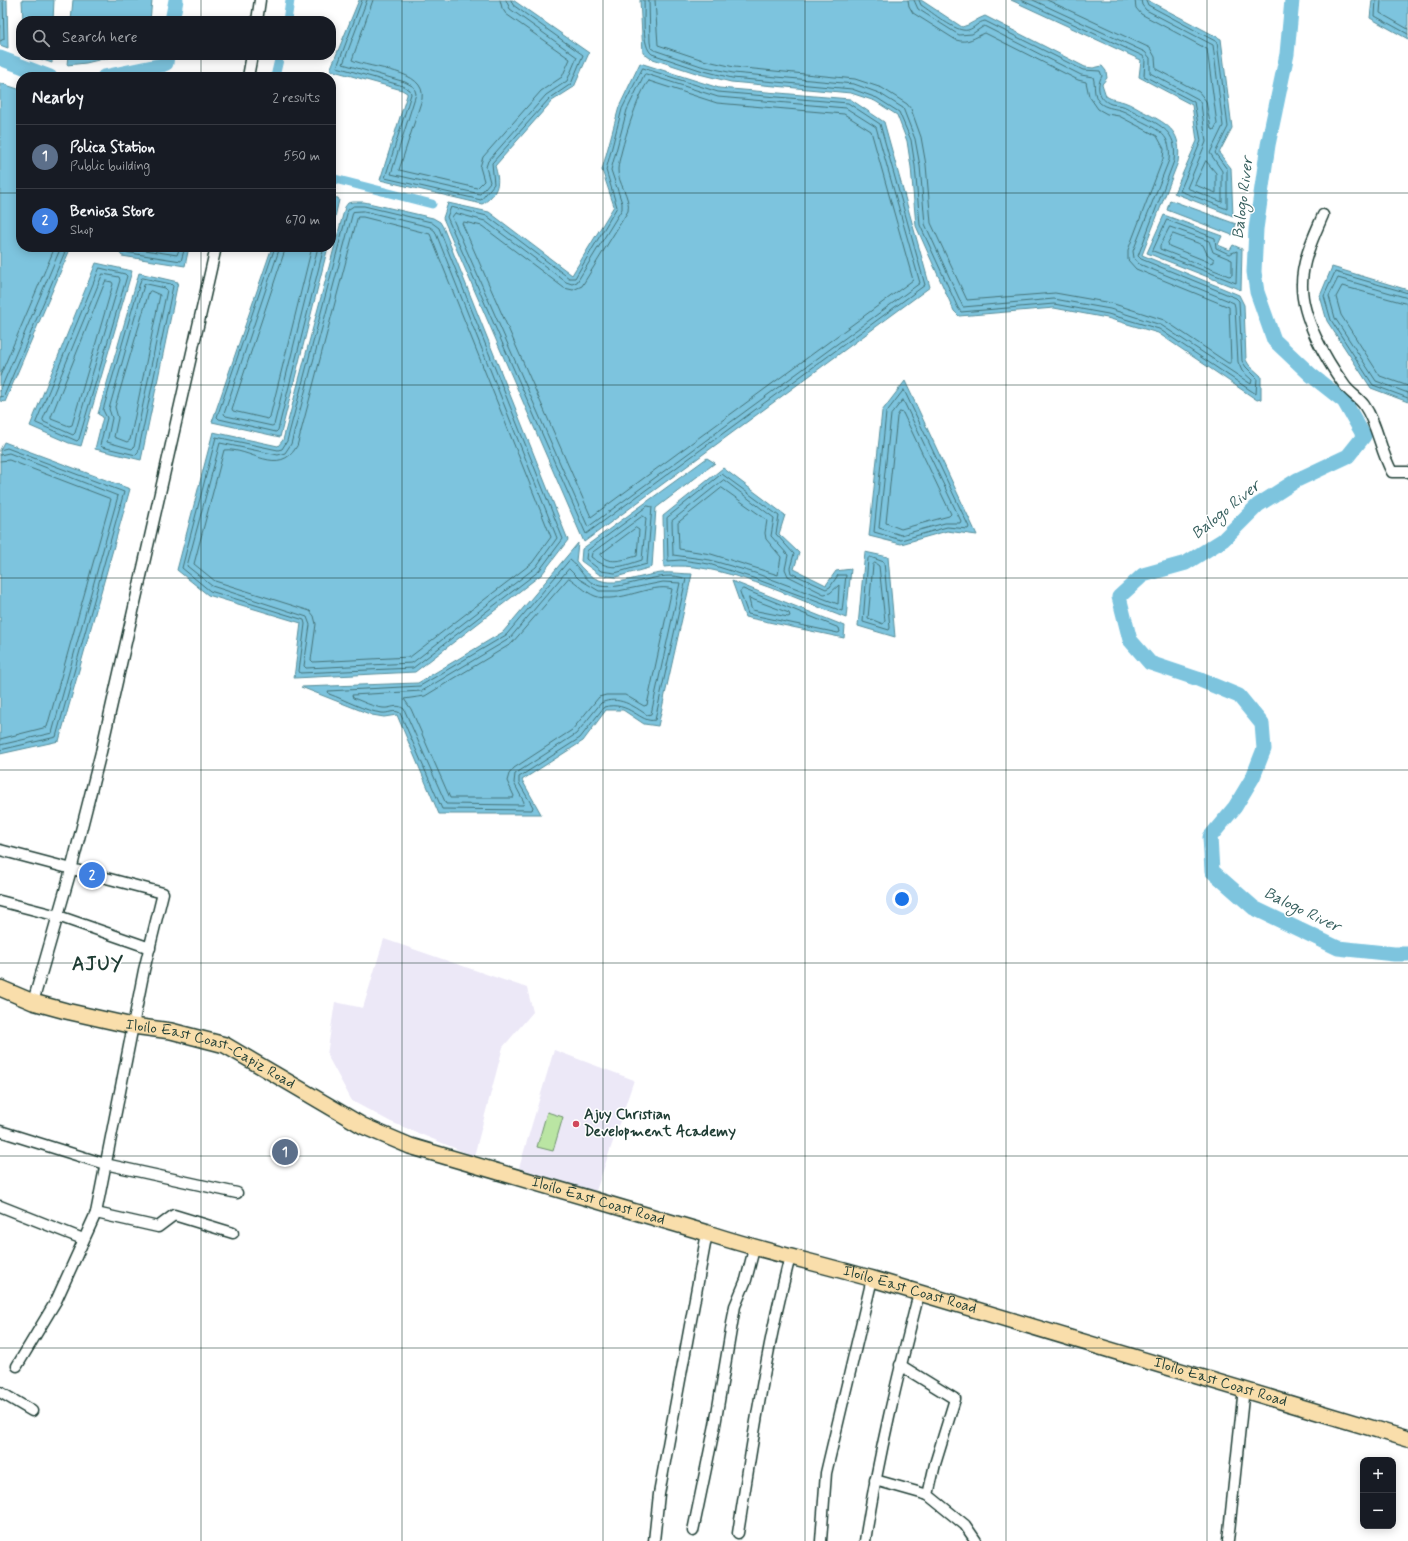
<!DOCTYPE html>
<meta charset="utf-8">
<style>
:root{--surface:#171b24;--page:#20242c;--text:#f1f3f6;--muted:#9ea1a6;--line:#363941;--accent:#d1495b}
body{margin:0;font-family:Mynerve,sans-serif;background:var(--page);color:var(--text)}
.controls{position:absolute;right:12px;bottom:12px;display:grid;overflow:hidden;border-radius:8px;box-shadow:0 2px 10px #0003}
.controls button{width:36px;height:36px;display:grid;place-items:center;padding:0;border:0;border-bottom:1px solid var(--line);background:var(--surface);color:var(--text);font:20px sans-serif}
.you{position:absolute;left:902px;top:899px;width:14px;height:14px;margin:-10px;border:3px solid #fff;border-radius:50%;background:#1a73e8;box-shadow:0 0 0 6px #1a73e833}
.badge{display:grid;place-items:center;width:26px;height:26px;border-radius:50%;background:var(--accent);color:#fff;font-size:13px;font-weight:700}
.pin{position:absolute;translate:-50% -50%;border:2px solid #fff;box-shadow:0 1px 4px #0006}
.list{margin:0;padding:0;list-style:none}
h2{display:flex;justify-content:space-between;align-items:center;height:52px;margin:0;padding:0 16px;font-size:17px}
h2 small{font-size:13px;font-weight:400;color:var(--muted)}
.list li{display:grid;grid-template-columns:26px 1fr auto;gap:12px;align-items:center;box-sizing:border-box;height:64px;padding:0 16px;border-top:1px solid var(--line)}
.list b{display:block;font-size:15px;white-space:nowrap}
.list p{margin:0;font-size:13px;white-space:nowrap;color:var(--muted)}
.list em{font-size:13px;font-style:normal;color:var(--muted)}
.icon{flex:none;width:22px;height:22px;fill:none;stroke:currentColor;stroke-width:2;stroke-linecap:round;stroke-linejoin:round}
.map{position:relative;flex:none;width:1408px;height:1541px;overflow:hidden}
.search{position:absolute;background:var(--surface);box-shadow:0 2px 10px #0003;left:16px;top:16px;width:320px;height:44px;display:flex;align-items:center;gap:10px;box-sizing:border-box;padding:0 14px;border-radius:16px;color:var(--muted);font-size:15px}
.panel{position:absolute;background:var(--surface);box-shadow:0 2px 10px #0003;left:16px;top:72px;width:320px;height:180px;border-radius:16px}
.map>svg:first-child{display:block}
</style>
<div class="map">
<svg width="1408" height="1541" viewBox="0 0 1408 1541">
<rect width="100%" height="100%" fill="#fff"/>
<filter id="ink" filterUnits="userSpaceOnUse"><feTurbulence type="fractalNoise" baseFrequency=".025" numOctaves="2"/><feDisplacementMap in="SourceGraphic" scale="8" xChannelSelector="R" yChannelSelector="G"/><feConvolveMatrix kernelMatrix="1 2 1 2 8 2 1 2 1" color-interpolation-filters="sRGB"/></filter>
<g filter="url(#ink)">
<!-- built -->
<g fill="#ece8f7">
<path d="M384,939L527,988L533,1012L503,1047L474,1156L391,1122L352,1101L327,1055L335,1002L363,1008Z"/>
<path d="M554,1050L634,1080L596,1191L519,1168Z"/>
</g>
<!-- green -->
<path fill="#bae5a3" stroke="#6c916c" d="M547,1112L563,1117L553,1151L537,1147Z"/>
<!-- water -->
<g fill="#7dc4de" stroke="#578e9a">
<path d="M0,0H7L8,48L0,45Z"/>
<path d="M22,0H54L53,21H23Z"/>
<path d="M73,0H152L150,21H71Z"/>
<path d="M359,0H513L589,53L574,87L552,101L495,166C500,182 499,192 484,203L482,204L380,180L407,95V93L402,90L330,70Z"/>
<path d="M640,0H921L962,27C971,25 976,19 985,16L1085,67L1093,68L1102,66L1106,71L1107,78L1102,84L1106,96C1112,100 1117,100 1124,102C1131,104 1139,110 1146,113C1170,125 1182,133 1178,162L1142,255L1239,295L1244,305L1246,360L1249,365L1261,376V399L1257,400L1158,333L1107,318L1054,308L959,316L954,311L916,226L911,167L907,141L897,115L875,101L851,93L731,82L699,74L650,58L643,53Z"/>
<path d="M1011,0H1147L1221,39L1232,128L1219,153L1231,168L1233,216L1174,193L1197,141L1192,105L1139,77L1141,60Z"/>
<path d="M1372,0H1408V39L1370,18Z"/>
<path d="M32,55H52V63L32,56Z"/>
<path d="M68,55H119L86,63L67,65Z"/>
<path d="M640,63L719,88L850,99L884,122L930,287L584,542L443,218L448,203L489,212L572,275L614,206L602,170L619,107Z"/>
<path d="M0,83L21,90V247H71L5,402L0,401Z"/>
<path d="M331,197L338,198L339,200L331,234Z"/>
<path d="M1170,200L1236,224L1232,235L1167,210Z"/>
<path d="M353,202H364L433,218L440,222L443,227L568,540L542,574L415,672L294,678L301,623L208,595L177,570L213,432L278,446L283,440L345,207L348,203Z"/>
<path d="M1164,215L1222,236L1218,245L1230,250L1233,245L1242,249L1241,290L1147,253Z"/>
<path d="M189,247L185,266L122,256L116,248Z"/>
<path d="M272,247H328L280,437L212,422Z"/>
<path d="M96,263L132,271L81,446L69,443L30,426Z"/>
<path d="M1332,267L1408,290V402L1371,388L1327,321L1320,296Z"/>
<path d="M139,273L178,282L141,460L95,449L103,417L98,414Z"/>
<path d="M905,381L977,535L947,531L901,544L869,536L882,411Z"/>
<path d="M4,442L130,489L59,741L0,754V450Z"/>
<path d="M707,458L715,463L656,508L652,567L616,577L600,575L581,561L582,549Z"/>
<path d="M723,468L785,515L779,534L799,553L794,569L826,585L836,571L851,569L846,618C796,599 715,559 664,567L663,516Z"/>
<path d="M578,543L576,561C602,596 625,578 661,573C670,572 682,574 692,574L658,726L644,724L623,710H606L583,741L522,780L541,814H439L397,715L384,717L372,715L301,687L418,683L503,632Z"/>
<path d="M865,552L888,557L895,637L858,626Z"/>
<path d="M732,581L845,626L844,638L745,617Z"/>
</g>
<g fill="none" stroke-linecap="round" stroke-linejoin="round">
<!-- shore -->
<g stroke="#457378" stroke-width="1">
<path d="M362,0L337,67L403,86L410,90L411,94L385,178L481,200L494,184L492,163L549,99L571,84L583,55L513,5L511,0"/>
<path d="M367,0L343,64L405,82L414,87L416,94L391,174L480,194L490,182L486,167L488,161L546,95L567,81L577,57L510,9L506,0"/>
<path d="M373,0L352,60C370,69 427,69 422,99L399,170L477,188L484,181L480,167L483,157L541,91L562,77L570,59L506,14L502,8L500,0"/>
<path d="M644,0C645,14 641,46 652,54L700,70L732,78L852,89L877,98L899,112L911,140L915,166L920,225L958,308L961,312L1054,304L1108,314L1159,329L1256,394L1257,378L1246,367L1242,361L1239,301L1236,298L1141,259L1138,256L1174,161C1177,135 1166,128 1145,117C1138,114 1130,109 1123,106C1119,105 1115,105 1111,104C1098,99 1096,86 1102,76L1100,71L1083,70L985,21C978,22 975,28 968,30C956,33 932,12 921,5L919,0"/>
<path d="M649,0L650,42L651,48L654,50L701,66L733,73L854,84L879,93L903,108L915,139L920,166L925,224L963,307L1054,299L1110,309L1161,325L1251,384L1252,380L1242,371L1238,362L1235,307L1234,303L1139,264L1134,258L1133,251L1169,160C1172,135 1159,130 1139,120C1133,117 1127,112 1120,110C1113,108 1106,108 1100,103C1092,95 1096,85 1093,77L1081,75L984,26L972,34L959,35L918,9L914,0"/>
<path d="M655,0L658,45L703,60L734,67L855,79L882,88L907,104L911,109L921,137L926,165L931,223L967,300L1055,293L1111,303L1164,320L1228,363H1231L1229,307L1136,269L1128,260V250L1163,159L1164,149L1157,136L1119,116L1107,114L1098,109L1089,96L1086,82L1078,80L985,33C975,37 968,44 956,40L913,13L909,6L908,0"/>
<path d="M1021,0L1143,56L1145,60L1144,76L1194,102L1201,141L1180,191L1227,209V169L1215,153L1228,127L1217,42L1148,5L1146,0"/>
<path d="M1033,0L1145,52L1150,58V73L1198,99L1201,104L1206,142L1187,188L1222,202V171L1210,153L1223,126L1213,45L1146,10L1142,5L1141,0"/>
<path d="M1047,0L1150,48L1155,57L1156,69L1199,92L1206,101L1211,129L1214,130L1217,124L1207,49L1141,14L1136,8L1135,0"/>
<path d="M1376,0L1375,16L1408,34"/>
<path d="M1381,0L1380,13L1408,29"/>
<path d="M0,41L4,39L3,0"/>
<path d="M643,68L718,92L848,103L880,124L925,285L586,534L447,217L451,207L487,216L569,278H575L617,207L606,170L622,109Z"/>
<path d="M646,74L718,97L846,108L876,127L920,283L588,527L452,217L455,213L485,221L566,282L572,284L577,282L622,209V203L611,170L627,110L644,75Z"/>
<path d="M649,81L717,103L844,114L871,131L913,280L591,517L462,223L464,222L482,226L564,288L573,290L582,286L628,211C631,196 617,183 618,169C619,154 639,89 649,81Z"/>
<path d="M1206,161L1216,173V193L1195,185Z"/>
<path d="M354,206H364L431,222L439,228L563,539L539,571L413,668L300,673L299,671L305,624L304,620L210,591L182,568L216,437L278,450L282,449L287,441L348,210Z"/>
<path d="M364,211L430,227L435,231L557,538L536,567L412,663L306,668L304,666L310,625L307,617L212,586L187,566L220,443L278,455L285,453L291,444L353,212Z"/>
<path d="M358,217H363L430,234L551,537L532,563L410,657L313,662L311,660L316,624L314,616L310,611L215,581L194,564L224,450C250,447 279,478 297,446Z"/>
<path d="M1167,220L1215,238L1216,248L1229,254L1237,251L1236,283L1153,251Z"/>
<path d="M1170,227L1209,241L1213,252L1232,260V275L1229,276L1160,249V246Z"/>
<path d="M1173,234L1203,245L1207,254L1214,259V262L1211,263L1169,246L1168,243Z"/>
<path d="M120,247L124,252L181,261L185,247"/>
<path d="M126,247L177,255L180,247"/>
<path d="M275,247L217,417L219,419L276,432L278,430L324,247"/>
<path d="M280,247L224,414L226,416L272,426L274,425L318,247"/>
<path d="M286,247L232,409L233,411L268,419L270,417L312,247"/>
<path d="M100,268L125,274L127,276L79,439L77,441L36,423Z"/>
<path d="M103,274L119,277L120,280L75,433L73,435L44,422L43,420Z"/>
<path d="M143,278L171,284L173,286L138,453L136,455L102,447L100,445L107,418L103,410L141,279Z"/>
<path d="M107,281L112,282L113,284L72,425L69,426L51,419V417L105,282Z"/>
<path d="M147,284L165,288L167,290L134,447L132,449L107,442L112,418L109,409L144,285Z"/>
<path d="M151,291L160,295L130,440L127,442L114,437L118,418L115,407L149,292Z"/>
<path d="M1408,293L1335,272L1324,296L1331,320L1373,385L1408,398"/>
<path d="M1408,298L1338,278L1329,296L1335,318L1376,381L1408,393"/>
<path d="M1408,304L1342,286L1336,297L1341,315L1380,376L1408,386"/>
<path d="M0,376L55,247"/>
<path d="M904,390L969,527L968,529L947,527L901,540L874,532L886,413Z"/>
<path d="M0,391L61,247"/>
<path d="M0,397L4,396L67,247"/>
<path d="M903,400L961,521L960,523H945L901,535L879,528L891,415Z"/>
<path d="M900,412L903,413L951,514L949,516L901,529L886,523L897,417Z"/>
<path d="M0,450L7,448L124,492L56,737L0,750"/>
<path d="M0,455L9,453L118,496L52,733L0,745"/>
<path d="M0,461L9,460L111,499L47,727L0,739"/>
<path d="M722,474L779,516L776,534L794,554L790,568L791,573L826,589L830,587L838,575H846L842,611L753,578L709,564L681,560L668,561L667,518Z"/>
<path d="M724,480L774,518L771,536L788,555L785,569L788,576L824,594L830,593L839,585L838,604L755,573L710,560L673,555L672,521Z"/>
<path d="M722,488L767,520L765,533L766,539L781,557L778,575L711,554L679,549L678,523Z"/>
<path d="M648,506L652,507L647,564L615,573L601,571L586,559L587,551Z"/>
<path d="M643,516L646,518L642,560C620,567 611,572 591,557L592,553Z"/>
<path d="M636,528L639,530L637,556C625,559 611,565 601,556V554Z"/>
<path d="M870,557L884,562L890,628L889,630L863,622L868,559Z"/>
<path d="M570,560C580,567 585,583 600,586C627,591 661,568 686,579L655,720C641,724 629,700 604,707L580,738L519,777V783L533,807L532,810L442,809L400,713C394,709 388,714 382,713C364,711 346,700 329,694L328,691L420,686L506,635Z"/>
<path d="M875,563L879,566L885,621L883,624L868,618L873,565Z"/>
<path d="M569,569L579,579L599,591H618L663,582L680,583L651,714L647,715C634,706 618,695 601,703L576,734L515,774L514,783L524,802L523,805L446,804L404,709C397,703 391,709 383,708C373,707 362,701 353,698L352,695L422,691L509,639Z"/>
<path d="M569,578C577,583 585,592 595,596C618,605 652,582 672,589L647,705L644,706L625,695H606L599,697L572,730L514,768L509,774L507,781L514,796L513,798H450L411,709L404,699L425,696L511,644Z"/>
<path d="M743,589L839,628L840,632L838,633L748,614L740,592Z"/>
<path d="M749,598L789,613L790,616L788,617L752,610Z"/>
</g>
<!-- canal -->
<g stroke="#7dc4de" stroke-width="9">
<path d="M287,21L290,0"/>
<path d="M275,77L280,55"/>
<path d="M331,178L432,204"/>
</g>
<!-- river -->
<g stroke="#7dc4de" stroke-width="15">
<path d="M1292,0L1287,54L1268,145L1256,229L1254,272L1257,292L1274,340L1311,375L1344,401L1364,436L1348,456L1297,480L1258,505L1223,540L1186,563L1143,575L1119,597L1130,640L1150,663L1198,679L1239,696L1262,724L1264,749L1253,777L1235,807L1210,837L1212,871L1254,908L1338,948L1394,954H1408"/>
<path d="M172,21L176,0"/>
<path d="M0,58L50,77"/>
<path d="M104,77L162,65L166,63L167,55"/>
</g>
<!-- street casing -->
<g stroke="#1f3d34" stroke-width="13">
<g id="street">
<path d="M257,21L260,0"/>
<path d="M248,77L252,55"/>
<path d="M1323,215C1314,236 1302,260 1302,284C1301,317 1326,360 1345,386C1350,393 1359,398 1364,405C1378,425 1380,451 1392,472H1408"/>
<path d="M0,850L163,893L144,970L96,1213L56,1301L17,1366"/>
<path d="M0,901L58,916L150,948"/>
<path d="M33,1002L71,870L101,752L216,247"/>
<path d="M0,1131L105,1164L237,1193"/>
<path d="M0,1206L83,1239"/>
<path d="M96,1213L158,1227L174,1215L233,1233"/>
<path d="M900,1365L955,1399L935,1464L928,1495L965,1525L976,1541"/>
<path d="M0,1392L32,1411"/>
<path d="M875,1480L928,1495"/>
<path d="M693,1531L715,1425L735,1306L746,1280L754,1249"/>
<path d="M738,1533C753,1440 766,1347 790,1257"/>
<path d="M654,1541L659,1494L707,1233"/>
<path d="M821,1541L826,1473L872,1279"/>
<path d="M865,1541C878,1457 898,1375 919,1293"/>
<path d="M1228,1541L1244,1388"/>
</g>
</g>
<!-- primary casing -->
<g stroke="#1f3d34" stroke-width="18">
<g id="primary">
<path id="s1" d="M0,988L33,1002L66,1011L133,1026L171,1031L225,1045L363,1126L410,1146L707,1233C762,1251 818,1263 873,1279C1052,1331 1230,1385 1408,1439"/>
</g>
</g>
<!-- street -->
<use href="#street" stroke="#fff" stroke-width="10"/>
<!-- primary -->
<use href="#primary" stroke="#f9deab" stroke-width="15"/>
</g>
</g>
<!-- grid -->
<path fill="none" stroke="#1f3d34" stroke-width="1" stroke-opacity="0.55" d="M201,0V21M402,0V1541M603,0V1541M805,0V1541M1006,0V1541M1207,0V1541M201,55V77M0,193H21M331,193H1408M201,247V1541M0,385H1408M0,578H1408M0,770H1408M0,963H1408M0,1156H1408M0,1348H1408"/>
<!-- markers -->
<circle fill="#d1495b" stroke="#fff" stroke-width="1.5" cx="576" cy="1124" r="4"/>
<g text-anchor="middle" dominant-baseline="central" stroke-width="3" stroke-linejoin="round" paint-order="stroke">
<!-- street labels -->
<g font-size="15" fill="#1f3d34" stroke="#fff">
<text stroke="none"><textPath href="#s1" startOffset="222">Iloilo East Coast-Capiz Road</textPath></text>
<text stroke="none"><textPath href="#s1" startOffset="640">Iloilo East Coast Road</textPath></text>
<text stroke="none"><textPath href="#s1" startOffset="964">Iloilo East Coast Road</textPath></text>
<text stroke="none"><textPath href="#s1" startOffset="1288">Iloilo East Coast Road</textPath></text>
</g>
<!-- poi labels -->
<g font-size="15" font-weight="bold" fill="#1f3d34" stroke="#fff" text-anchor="start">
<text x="584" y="1115">Ajuy Christian<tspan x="584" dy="17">Development Academy</tspan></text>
</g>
<!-- water labels -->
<g font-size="16" font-style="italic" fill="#365f5e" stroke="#fff">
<text transform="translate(1243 198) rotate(-83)">Balogo River</text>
<text transform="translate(1226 510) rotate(-39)">Balogo River</text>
<text transform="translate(1302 910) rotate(26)">Balogo River</text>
</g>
<!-- district labels -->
<g font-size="19" font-weight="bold" letter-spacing="1" fill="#1f3d34" stroke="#fff">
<text x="98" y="964">AJUY</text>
</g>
</g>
</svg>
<div class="controls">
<button>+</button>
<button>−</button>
</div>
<div class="you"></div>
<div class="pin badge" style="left:285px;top:1152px;background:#5c6f8a">1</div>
<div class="pin badge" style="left:92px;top:875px;background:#3f7fe0">2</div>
<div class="search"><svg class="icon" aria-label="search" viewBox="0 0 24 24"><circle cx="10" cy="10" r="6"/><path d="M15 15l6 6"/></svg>Search here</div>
<section class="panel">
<h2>Nearby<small>2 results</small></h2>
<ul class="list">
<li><span class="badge" style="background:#5c6f8a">1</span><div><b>Polica Station</b><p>Public building</p></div><em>550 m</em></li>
<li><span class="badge" style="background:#3f7fe0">2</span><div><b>Beniosa Store</b><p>Shop</p></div><em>670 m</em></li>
</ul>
</section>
</div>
